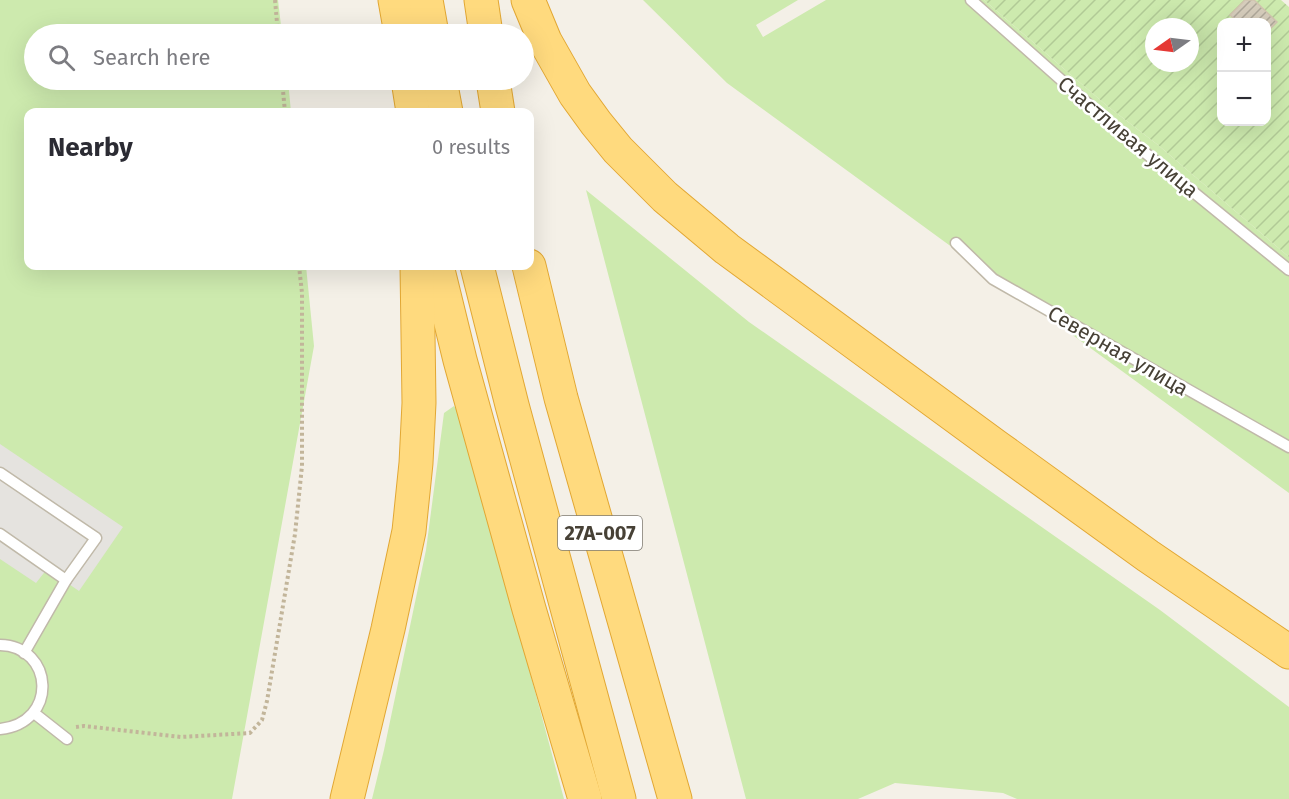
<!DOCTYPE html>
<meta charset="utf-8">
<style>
:root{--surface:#fff;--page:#f2f2f3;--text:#2b2b33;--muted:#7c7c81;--line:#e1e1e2}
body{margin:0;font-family:"Fira Sans",sans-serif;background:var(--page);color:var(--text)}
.controls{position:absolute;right:18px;top:18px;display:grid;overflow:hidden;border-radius:12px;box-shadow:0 6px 24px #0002}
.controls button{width:54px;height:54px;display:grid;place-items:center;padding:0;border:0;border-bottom:2px solid var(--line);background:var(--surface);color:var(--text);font:30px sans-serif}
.compass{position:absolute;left:1145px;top:18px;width:54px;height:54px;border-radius:50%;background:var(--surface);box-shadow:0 6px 24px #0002;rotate:256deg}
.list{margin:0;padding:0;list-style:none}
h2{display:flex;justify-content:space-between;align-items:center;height:78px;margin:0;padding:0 24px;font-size:26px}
h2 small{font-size:20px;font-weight:400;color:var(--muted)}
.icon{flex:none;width:33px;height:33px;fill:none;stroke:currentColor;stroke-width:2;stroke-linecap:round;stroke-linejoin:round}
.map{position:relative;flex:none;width:1289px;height:799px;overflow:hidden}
.search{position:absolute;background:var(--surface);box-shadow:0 6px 24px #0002;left:24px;top:24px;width:510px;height:66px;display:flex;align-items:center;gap:15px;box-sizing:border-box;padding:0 21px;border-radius:33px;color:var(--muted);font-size:22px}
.panel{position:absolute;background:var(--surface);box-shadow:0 6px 24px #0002;left:24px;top:108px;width:510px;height:162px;border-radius:12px}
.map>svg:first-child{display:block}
</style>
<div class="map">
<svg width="1289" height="799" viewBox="0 0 1289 799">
<defs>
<pattern id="garden-furrows" width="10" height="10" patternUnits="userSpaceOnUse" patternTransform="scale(1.5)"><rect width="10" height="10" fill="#cdeaae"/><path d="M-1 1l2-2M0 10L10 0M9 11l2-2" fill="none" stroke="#b1ca96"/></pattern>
<pattern id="building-hatch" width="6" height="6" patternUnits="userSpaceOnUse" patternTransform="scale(1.5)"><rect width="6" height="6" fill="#d6cdbc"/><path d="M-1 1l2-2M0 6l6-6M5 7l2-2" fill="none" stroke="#afa89a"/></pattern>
</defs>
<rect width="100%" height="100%" fill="#f4f0e7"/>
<!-- green -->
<g fill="#cdeaae">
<path d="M0,0H278L282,34H34V80H288L291,112H28V266H306L314,346L232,799H0Z"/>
<path d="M643,0H798L756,25L763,37L826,0H984L1106,105L1158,145L1289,257V493L727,83Z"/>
<path d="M586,190L749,322L1160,610L1289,707V799H1017L1003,793L895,783L858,799H746Z"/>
<path d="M454,406L461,416L564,799H372L384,750L426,550L444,413Z"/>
</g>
<!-- garden -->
<path fill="url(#garden-furrows)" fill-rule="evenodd" d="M984,0H1281L1289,7V257L1158,145L1106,105ZM1222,22H1266V122H1222ZM1154,27H1190V63H1154Z"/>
<!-- parking -->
<path fill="#e5e3df" d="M0,444L123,527L79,591L47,569L36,583L0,559Z"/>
<!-- building -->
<path fill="url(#building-hatch)" stroke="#d1c5af" stroke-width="1.5" d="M1245,0H1254L1277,22L1266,33V22H1238L1230,15Z"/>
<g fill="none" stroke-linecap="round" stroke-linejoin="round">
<!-- service casing -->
<g stroke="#c0b9a9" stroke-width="13">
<g id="service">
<path d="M971,0L1121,133L1289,270"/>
<path d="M956,243L993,279L1289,447"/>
<path d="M0,473L96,538L66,580L24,653"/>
<path d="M0,534L66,580"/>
<path d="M0,645C54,646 59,723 0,729"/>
<path d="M34,713L67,739"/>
</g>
</g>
<!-- trunk casing -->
<g stroke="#e2a733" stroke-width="35">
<g id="trunk">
<path d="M395,0L401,34"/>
<path d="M426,0L432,34"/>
<path d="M481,0L486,34"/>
<path d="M528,0L545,41L575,94L596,123L618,150L665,197L727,249L997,447L1148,556L1289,652"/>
<path d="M408,80L413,112"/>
<path d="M440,80L446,112"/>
<path d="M493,80L498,112"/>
<path d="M437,266L460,360L529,609L585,799"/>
<path d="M477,266L512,405L619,799"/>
<path d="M529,266L561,398L675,799"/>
<path d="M347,799L388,629L409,531L416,463L419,403L417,266"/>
</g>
</g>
<!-- path -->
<g stroke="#c2b59a" stroke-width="4" stroke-dasharray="3 3" stroke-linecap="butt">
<path d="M275,0L278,34"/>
<path d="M282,80L285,112"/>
<path d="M76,727L84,726L181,737L250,733L262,720L267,701L295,534L302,466V293L299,266"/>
</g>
<!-- service -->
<use href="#service" stroke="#fff" stroke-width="10"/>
<!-- trunk -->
<use href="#trunk" stroke="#ffda7e" stroke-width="33"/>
</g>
<g text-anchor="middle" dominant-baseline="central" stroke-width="5" stroke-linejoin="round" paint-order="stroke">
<!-- shield labels -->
<rect fill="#fff" stroke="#7e7a72" stroke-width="1.5" x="558" y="516" width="84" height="34" rx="4.5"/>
<g font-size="20" font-weight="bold" fill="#474136">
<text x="600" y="533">27А-007</text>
</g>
<!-- street labels -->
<g font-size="21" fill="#474136" stroke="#fff">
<text transform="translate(1128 137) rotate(40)">Счастливая улица</text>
<text transform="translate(1118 351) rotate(30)">Северная улица</text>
</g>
</g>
</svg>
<div class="controls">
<button>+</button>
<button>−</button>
</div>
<svg class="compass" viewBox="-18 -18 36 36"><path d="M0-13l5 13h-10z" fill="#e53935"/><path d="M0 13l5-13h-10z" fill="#7c7c81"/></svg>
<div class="search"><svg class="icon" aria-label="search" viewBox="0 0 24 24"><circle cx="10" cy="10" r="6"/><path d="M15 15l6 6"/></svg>Search here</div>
<section class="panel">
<h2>Nearby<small>0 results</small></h2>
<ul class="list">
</ul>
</section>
</div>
